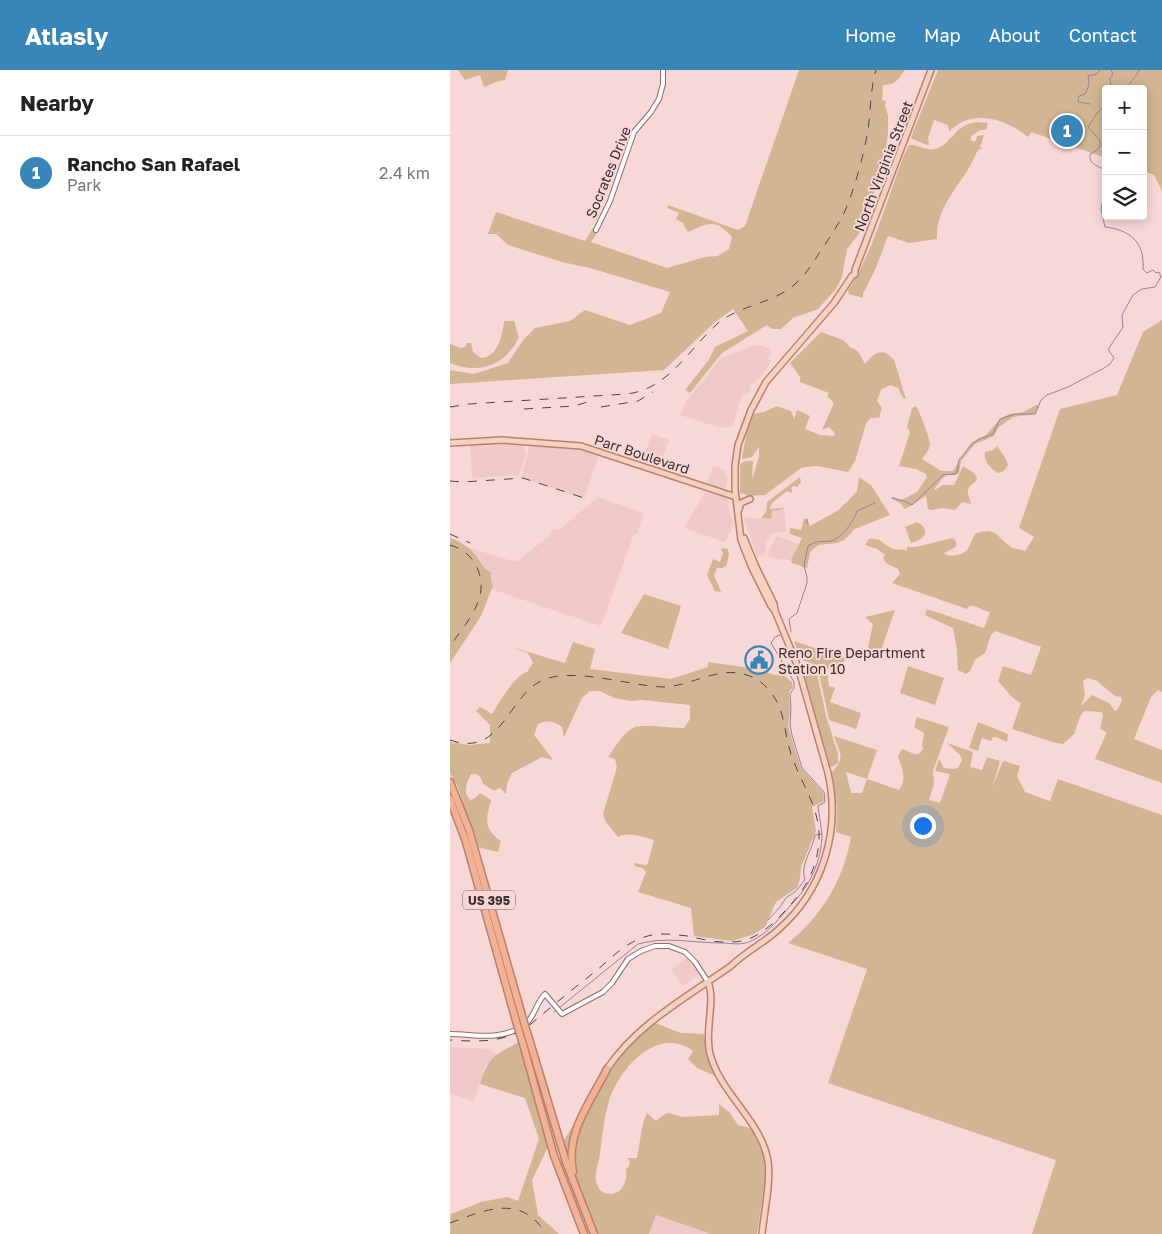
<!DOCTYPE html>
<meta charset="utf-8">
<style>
:root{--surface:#fff;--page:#f2f2f2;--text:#222;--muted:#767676;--line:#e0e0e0;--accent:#3885b7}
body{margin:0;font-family:"Golos Text",sans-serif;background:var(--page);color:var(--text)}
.controls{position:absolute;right:15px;top:15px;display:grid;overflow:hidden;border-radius:5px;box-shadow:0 2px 12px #0003}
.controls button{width:45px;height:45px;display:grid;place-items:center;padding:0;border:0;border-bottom:1px solid var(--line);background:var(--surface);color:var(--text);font:25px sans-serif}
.you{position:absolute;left:472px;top:755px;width:18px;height:18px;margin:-12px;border:4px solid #fff;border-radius:50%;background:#1a73e8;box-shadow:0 0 0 8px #1a73e833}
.badge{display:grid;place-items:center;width:32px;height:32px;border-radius:50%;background:var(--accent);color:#fff;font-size:16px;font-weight:700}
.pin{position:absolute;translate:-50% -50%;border:2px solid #fff;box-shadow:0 1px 5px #0006}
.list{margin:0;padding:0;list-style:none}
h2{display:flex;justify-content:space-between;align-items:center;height:65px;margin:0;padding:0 20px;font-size:21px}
h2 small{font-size:16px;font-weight:400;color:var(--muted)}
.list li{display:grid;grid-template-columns:32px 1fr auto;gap:15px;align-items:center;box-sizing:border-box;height:75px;padding:0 20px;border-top:1px solid var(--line)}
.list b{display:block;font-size:19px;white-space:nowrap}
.list p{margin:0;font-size:16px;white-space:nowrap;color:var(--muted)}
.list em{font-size:16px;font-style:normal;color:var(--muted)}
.icon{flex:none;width:28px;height:28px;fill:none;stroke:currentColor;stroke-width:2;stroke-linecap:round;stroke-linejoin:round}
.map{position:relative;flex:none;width:712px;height:1164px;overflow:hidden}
header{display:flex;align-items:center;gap:30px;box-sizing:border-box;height:70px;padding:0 25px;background:var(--accent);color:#fff}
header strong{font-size:24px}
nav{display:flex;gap:28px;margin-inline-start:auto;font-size:18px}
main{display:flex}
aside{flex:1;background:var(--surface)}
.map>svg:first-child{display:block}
</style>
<header>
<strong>Atlasly</strong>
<nav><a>Home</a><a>Map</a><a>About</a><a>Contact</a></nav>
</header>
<main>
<aside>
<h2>Nearby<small></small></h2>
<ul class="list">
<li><span class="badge">1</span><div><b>Rancho San Rafael</b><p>Park</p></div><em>2.4 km</em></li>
</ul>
</aside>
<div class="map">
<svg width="712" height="1164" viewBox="0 0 712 1164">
<rect width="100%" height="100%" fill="#f8d7d7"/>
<!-- built -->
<g fill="#f2c9c9">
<path d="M306,275L313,276L319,279L321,281L318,289L321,291L310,308L299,316L301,320L300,323L292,325L283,356L271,358L230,345L235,333L271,288Z"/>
<path d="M202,364L219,370L212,390L208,388L207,390L194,386Z"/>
<path d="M20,372H75L74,382L76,383L69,405L22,408Z"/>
<path d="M81,372L131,376L150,381L134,429L71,407Z"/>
<path d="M263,396L275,400V406L278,407L275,418L271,419L257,413Z"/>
<path d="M256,421L278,429L280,446L282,447L284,455L275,472L234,458Z"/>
<path d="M148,427L194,443L187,464H184L151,556L41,519L43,517L41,511V502L33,498L26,486L20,479V478L66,492L100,465L102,460L110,459Z"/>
<path d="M334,437L336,459L334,462L322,463L319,471L315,470L316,481L314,485L307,487L294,447L320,449L319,439Z"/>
<path d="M326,466L342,471L349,475L341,490L328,489L317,486Z"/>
<path d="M238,887L250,904L233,916L221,899Z"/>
<path d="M0,977L39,979L47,985L40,991L34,998L24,1032L0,1023Z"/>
<path d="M206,1145L261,1164H199Z"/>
</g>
<!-- green -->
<g fill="#d2b693" fill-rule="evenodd">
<path d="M8,0H58L55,10L46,12L34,17L30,5L15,10Z"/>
<path d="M349,0H455C449,9 445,15 433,15L432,30L436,31L435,36L438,45V63L434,92L426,106L427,112L418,145L409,164L397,179L392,207L386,219L368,239L343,248L331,259H322L317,255L272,283L240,323L235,320L258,291L265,277L298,261L283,239L264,253L214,300L0,314V300L24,304L58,293L73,270L85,258L120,251L135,240L180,255L211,243L220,222L140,198L112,192L58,175L46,164H38L46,142L135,171L143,158L148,161L141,172L217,198L255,187L268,186L279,179L282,167C265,148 259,153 238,162L233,153L226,149L229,143L217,138L218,135L288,160L295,156Z"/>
<path d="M488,0H712V121L704,105L693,101V19H656V88L581,62L578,67C556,48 520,38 499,62L498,55L484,50L478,68L479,75H477L462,69L461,67Z"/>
<path d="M527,52L538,53L536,60H530L521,66V70L524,72L526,70L527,66L534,65L530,77L533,78L528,80C524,87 522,94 517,101C503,123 486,141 487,169L459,173L438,166L425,200L413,224V228L399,224L398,220C422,185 438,127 454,85L459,75C468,74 476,81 485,79C503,74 503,55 527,52Z"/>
<path d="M712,250V622L708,620L701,627L684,669L712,680V713L645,689L656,664V662L650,659L653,646L652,642L634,641L630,647L624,664L613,674L606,673L562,659L571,633C560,628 557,620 548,611L553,596L581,605L591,577L545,561L541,565L535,583L525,590L520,601L516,604L508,600L507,580L503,558L475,545L477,539L534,558L540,542C532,541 528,535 519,536L517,539L442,513L450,504L448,499L436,493L433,488L435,485L427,479L415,475L419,469C432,468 431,473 441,478C447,481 452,478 457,481V477H466L502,468L505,470L507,475L504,478L494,483C498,486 501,486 506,485C520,483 519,475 525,464C547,455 547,469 563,478C566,479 571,480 575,481L584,467L569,458L610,339L667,325L693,262ZM638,608L647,611L665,626L671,627L672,631L667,640L665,641L659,633L642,625L631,636L635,625L633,611Z"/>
<path d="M54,251H64L69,267C56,295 29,305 0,293V274L11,278L15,277L17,273H21L23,282L31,288C47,288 53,265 54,251Z"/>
<path d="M371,262L393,270L401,278C409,279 412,288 415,294C424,283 432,276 444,290L456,329L453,328L448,318L440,315L431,320L427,331L432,338L429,348C422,347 419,348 416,354L405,391L398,402L367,396L356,397L351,398L315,425L297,426V425L290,423V394L296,391H303L302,410L309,386V377L302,387L293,389L292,387L297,362L304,344L314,342L327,336L341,341L344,349L347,340L360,346L355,359L370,365L384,366L385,363L379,357L372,360L384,333L377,326L379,323L350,312V307L340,293Z"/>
<path d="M586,335L589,336L586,344L563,347L548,358L544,366L525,374L511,391L509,403L506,405H496L491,410L483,421L493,415H504L513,396L524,403L527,407L526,411C514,420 518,422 521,434L512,432L505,440L492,438L482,440L478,439L476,426L455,439L451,434L443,429V427L452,430L467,422L477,407L476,404L466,399L449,396L460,362L457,357L462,338L466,336C469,340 480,369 480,374C480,380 475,384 472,389L491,401H503L521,373L536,365L551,348L560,344L574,342Z"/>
<path d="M547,376L556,389L558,395L554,401L548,403C541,399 533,391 535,382L543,380Z"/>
<path d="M350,407L351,412L347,417L343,416L341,419L342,420V423L337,421L322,433L320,438V439L333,438V439L322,441L321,449L311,448L316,442L317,432Z"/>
<path d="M409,407L421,415L440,445L405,459L394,470L387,473L369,475L363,479L360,483L357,498L342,493L341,490L352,468L340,464V458L351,460L354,449L352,448L357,449L360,456L387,441L398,431L407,421Z"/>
<path d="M467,452C482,460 474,470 461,473L455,457Z"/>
<path d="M0,468C10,471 21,478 27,487C32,494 33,499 41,502V511L43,516L31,546L0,593Z"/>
<path d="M272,478L278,479L279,485L276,496L272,498H267L264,505L271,522L265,521L257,505L263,489L270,492L273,482L271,480Z"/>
<path d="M194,524L231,536L218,579L171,563Z"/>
<path d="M445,540L429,586L417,582L423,554L415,547Z"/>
<path d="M344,571L395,588L391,601L389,602L351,590Z"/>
<path d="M123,572L145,579L140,599L221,609L258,597V592L307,599L324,605L332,604L342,612L343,617L339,622L340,641L338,656L351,698L373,722L374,731L362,737L366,761L351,797L350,809L347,818L326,832L315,857L302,865L282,871L244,866L241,838L188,822L196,802L192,798L185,796L184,793L196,795L198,793L204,770C194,767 177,761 168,767L156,752L153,744L167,697L165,689L158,687C165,677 174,661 185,657C192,654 225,658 234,658L240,649V635L192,630L181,631L164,628L150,621H140L132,628L114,667L112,657C104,651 97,650 88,654L84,665L102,688V690L92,687L62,703L57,714L56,724L50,718L44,721L33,714L31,708L27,704H21C17,713 12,721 20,730L24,729L30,723L41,730C36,748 33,759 51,771L48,782L27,777L8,717L0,703V672L19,675L40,673V655L26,641L30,637L42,644C49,633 65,605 77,602L83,593L78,583L61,577L115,593Z"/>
<path d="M358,595L366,599L376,646L388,684V693L382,697L380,696L352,599V596Z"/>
<path d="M458,596L494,608L485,635L450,623Z"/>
<path d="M368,599L377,602L379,616L385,618L380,632L411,643L406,659L379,650Z"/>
<path d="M467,647L499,657L483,701L484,714L479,730L490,733L500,704L485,701L489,689L494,698L503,699L508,698L512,690L510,685L497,673L523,682L520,697L532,700L537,687L550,691L542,718L552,693L554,691L570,696L567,706L575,722L600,731L608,709L712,745V1164H582L606,1090L378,1013L417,899L338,873C371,847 394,809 401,767L386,762L387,738L382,702C396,687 390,684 384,666L427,680L417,709L449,720C457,710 452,697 448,687L451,680L453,679L464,684H469L473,679L472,675L474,663L464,657ZM396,702L417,709L412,723H401Z"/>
<path d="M528,652L558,664L557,672L546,667H543L541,671L532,668L528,681L519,678Z"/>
<path d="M205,953L231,963L254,964L258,990L265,1006L247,998L238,989L243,981C207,955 169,999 159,1031C154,1048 152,1067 150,1084C149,1093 143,1106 147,1114C149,1121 154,1124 161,1124C174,1123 178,1109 176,1098L179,1097L180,1091L177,1088H187L193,1053L197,1043L206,1051L215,1044L220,1043L232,1047L269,1045V1034L280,1043L288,1055L303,1059L314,1087L315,1112L307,1164H261L206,1145L199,1164H147L112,1073L168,985Z"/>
<path d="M69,972L98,1077L82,1110L88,1145L109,1164H0L1,1144L31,1132L57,1127L68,1131L89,1069L75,1028L30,1014C38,987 45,985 69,972Z"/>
</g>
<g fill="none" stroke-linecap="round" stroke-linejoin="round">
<!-- stream -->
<g stroke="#9b809a" stroke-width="1">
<path d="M658,19L661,15L660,8L663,4L661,0"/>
<path d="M676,19C679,13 688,5 689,0"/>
<path d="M656,21L653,29L654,36L647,43L638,57L649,69L651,75L646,81L640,84C639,94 646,95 653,99L656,109"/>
<path d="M640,34L628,32L629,26L635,24L639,15L638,6L647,4L650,0"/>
<path d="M442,428L454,431L462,435L493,405L505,404L507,402L509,390L522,374L529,369L543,364L550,349L565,344H585L591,330L597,325L618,317L654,298L660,294L664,288L659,281V278L673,257L672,245L683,225L692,219L705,217L711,207L709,202L706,203L703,200L697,203L693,199C695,172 680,160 655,157L651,139L656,115"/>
<path d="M357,453V449"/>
<path d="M341,562L339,549L347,543L357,513V507L354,496L358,476C368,470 371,472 381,471C392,469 404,450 407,441L425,433"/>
<path d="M318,850L330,837L336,828L346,821L355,810C350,794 362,781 365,765L372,764L368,736L375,732L374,722L352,698L342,665L340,655L341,639L340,624L344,618V612L321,573L325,567L330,565"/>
<path d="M104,942L188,874C215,866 244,873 271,873C280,873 292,876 301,871C319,863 330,847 343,833C360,815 372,790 372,764"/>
</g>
<!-- minor casing -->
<g stroke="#886b6c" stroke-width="6">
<g id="minor">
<path d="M146,160L160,131L184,62L201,42L209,29L213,14V0"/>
<path d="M75,955C85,946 86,933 95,924L112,944L153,922L162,913L178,889L191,881L205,876H219L235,882L245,892L258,912"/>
<path d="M0,964C24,964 47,971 69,958"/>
</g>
</g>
<!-- major casing -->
<g stroke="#b38370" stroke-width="8">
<g id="major">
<path d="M0,373L52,370L131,376L286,427"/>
<path d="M288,442L291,433L300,429"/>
<path d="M294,468L305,495L324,534L325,540"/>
<path d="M258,912C266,931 254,960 260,984C271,1025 311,1050 318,1091C321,1113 314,1142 312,1164"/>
<path d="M157,999C187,954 237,927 281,896C295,882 314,873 329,859C373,820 391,761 378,703L348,597L325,541L321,536L302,498L291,470L285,420V396L288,375L301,340L316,312L384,233L402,206L405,204V200L481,0"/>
</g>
</g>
<!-- highway casing -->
<g stroke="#b38370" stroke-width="9">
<g id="highway">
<path d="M0,712L19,760L73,949"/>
<path d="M0,729L16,772L66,951"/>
<path d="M80,972L116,1092L144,1164"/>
<path d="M73,974L104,1086L134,1164"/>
<path d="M123,1102C115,1063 140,1033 157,999"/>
</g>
</g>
<!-- minor -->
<use href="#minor" stroke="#fff" stroke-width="4"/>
<!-- major -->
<use href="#major" stroke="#f8d0bf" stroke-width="5"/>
<!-- highway -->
<use href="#highway" stroke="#f4b194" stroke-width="6"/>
<!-- rail -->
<g stroke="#524343" stroke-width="1" stroke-dasharray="9 9" stroke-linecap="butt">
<path d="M0,337L19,334L176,324C218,320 239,279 267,254C289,235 322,234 344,215C354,207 361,196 368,185C376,173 385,160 392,147C403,126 414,84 418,60C421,40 420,20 426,0"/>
<path d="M151,337L188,331L203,322"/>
<path d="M74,339L125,336L143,330"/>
<path d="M0,411L13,412L73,408L134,428"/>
<path d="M0,464L20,473"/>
<path d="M0,475C13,479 23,487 28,500C40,529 15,554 0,576"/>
<path d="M0,670C50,688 57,630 89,612C119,595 179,616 213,617C244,616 271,593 302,607C312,611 320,620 326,630C335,646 335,667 341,684C350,711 367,733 369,762C370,785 362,808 348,826C331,846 310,872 282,872C267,873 251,869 237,866C221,864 206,862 192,868C174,874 160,889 146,901C124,918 102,936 81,954C56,973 30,972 0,970"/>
<path d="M0,1153C35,1140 71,1123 96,1164"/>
</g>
<!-- highway-bridge casing -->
<g stroke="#b38370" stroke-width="9" stroke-linecap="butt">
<g id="highway-bridge">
<path d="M73,949L80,972"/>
<path d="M66,951L73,974"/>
</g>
</g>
<!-- highway-bridge -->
<use href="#highway-bridge" stroke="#f4b194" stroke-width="6"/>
</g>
<!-- icons -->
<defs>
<g id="civic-ring" transform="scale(1.4375)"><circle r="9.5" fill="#f8d7d7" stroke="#3885b7" stroke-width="1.5"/><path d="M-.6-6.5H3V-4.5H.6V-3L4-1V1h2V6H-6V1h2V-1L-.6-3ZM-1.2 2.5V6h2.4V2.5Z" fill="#3885b7"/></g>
</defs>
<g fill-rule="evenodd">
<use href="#civic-ring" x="309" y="590"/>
</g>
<g text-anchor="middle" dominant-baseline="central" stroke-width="4" stroke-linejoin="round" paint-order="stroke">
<!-- shield labels -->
<rect fill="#f8d7d7" stroke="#746161" stroke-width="1" x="13" y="820.5" width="52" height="19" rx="4"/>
<g font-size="12" font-weight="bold" fill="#3b2e2e">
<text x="39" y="830">US 395</text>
</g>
<!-- street labels -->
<g font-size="14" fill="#3b2e2e" stroke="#f8d7d7">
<text transform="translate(433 96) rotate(-69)">North Virginia Street</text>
<text transform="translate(158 102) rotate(-68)">Socrates Drive</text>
<text transform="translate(192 384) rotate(18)">Parr Boulevard</text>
</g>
<!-- poi labels -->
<g font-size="14" fill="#3b2e2e" stroke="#f8d7d7" text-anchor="start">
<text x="328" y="582">Reno Fire Department<tspan x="328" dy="16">Station 10</tspan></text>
</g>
</g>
</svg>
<div class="controls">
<button>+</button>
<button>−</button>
<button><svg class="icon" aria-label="layers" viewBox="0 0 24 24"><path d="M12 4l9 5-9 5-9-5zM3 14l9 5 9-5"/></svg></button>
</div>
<div class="you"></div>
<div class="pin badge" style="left:617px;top:61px">1</div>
</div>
</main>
